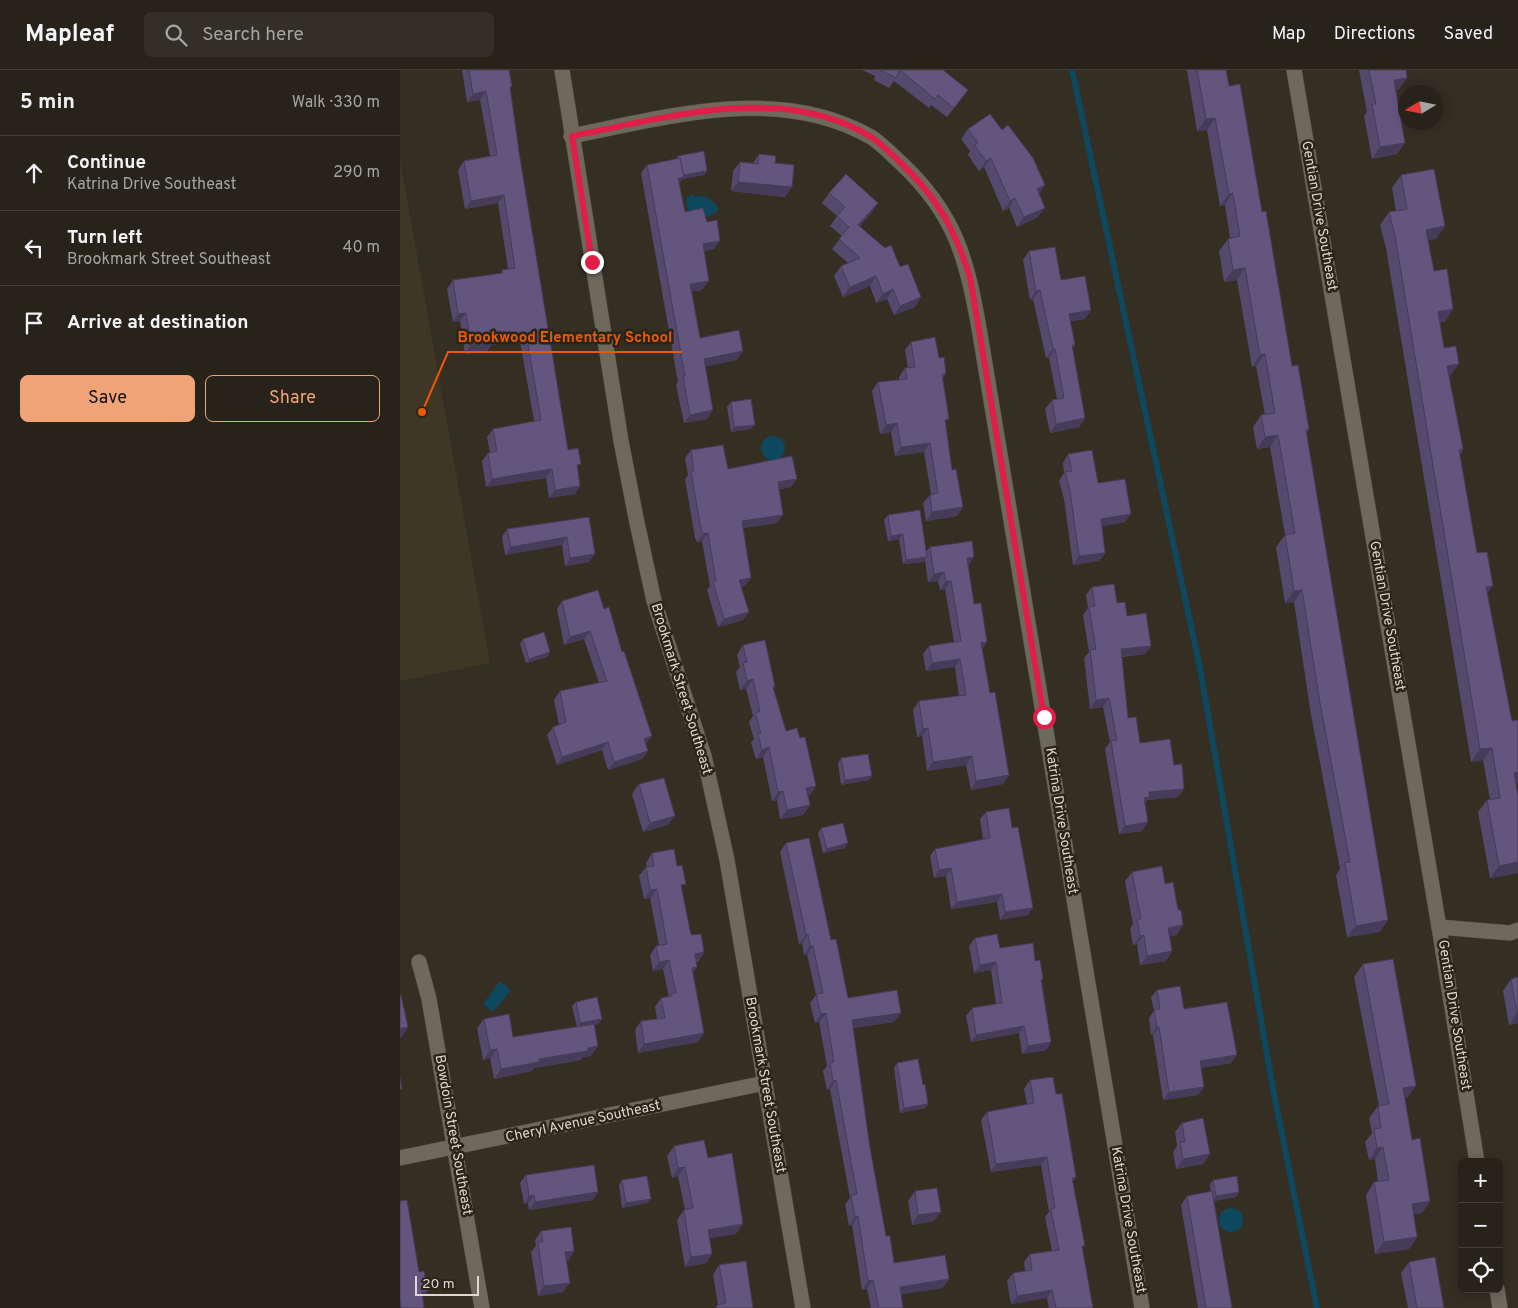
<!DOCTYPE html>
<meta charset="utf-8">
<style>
:root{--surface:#27221a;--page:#332f27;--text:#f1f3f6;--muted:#a4a4a2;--line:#433f39;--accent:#efa377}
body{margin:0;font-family:Overpass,sans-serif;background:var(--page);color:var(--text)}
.controls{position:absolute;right:15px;bottom:15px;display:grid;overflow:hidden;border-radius:8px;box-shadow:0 2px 12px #0003}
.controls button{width:45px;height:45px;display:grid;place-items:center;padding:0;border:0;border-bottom:1px solid var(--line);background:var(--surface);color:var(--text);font:25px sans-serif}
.compass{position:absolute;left:998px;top:15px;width:45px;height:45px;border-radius:50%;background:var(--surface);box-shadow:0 2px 12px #0003;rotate:260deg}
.scale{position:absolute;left:15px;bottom:12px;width:64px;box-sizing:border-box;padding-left:5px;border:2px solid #ddd9d2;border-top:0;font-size:14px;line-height:18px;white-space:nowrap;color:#ddd9d2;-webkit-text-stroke:4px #2a2419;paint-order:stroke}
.stop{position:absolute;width:15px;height:15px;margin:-11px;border:4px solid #e11d48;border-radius:50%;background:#fff}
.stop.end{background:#e11d48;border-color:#fff;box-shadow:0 1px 5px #0008}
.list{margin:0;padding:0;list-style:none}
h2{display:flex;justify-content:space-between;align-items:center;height:65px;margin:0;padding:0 20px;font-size:21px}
h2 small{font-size:16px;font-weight:400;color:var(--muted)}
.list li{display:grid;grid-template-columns:32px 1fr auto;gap:15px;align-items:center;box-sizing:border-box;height:75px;padding:0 20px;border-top:1px solid var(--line)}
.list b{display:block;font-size:19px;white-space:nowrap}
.list p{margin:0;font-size:16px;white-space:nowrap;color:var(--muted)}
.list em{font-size:16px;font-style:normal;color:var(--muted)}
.actions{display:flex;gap:10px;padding:15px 20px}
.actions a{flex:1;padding:11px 0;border:1px solid var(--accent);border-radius:8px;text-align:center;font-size:18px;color:var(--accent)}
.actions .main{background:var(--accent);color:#111}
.icon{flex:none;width:28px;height:28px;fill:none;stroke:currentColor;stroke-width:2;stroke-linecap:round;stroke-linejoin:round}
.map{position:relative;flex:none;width:1118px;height:1238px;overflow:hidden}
header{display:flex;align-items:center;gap:30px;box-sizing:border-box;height:70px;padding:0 25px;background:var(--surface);border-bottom:1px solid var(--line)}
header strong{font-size:24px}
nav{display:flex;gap:28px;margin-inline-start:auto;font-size:18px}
.search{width:350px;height:45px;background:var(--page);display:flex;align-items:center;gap:12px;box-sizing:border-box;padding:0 18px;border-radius:8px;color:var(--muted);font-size:19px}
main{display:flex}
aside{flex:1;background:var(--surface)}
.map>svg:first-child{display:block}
</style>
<header>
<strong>Mapleaf</strong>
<div class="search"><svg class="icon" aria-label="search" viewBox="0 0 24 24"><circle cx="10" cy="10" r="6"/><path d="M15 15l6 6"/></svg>Search here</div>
<nav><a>Map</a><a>Directions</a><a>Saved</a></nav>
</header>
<main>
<aside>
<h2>5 min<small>Walk · 330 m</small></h2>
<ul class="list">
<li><svg class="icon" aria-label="ahead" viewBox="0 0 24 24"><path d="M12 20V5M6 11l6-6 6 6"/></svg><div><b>Continue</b><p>Katrina Drive Southeast</p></div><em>290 m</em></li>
<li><svg class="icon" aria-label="left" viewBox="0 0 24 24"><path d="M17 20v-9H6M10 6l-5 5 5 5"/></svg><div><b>Turn left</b><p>Brookmark Street Southeast</p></div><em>40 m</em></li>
<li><svg class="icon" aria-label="arrive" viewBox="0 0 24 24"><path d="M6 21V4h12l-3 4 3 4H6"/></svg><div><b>Arrive at destination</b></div></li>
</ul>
<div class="actions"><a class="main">Save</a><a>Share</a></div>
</aside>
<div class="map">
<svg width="1118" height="1238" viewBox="0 0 1118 1238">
<rect width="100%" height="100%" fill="#342e23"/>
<!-- built -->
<path fill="#403626" d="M0,90L90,593L0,611Z"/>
<!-- water -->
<g fill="#0d485e">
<path d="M292,124L295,127L305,126L317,135L318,141L308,147L289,140L286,135L287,127Z"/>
<circle cx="373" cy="378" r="12"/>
<path d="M100,911L111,920L93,942L83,934Z"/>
<circle cx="831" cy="1150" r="12"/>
</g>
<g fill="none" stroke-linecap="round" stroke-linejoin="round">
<!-- stream -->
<path stroke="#0d485e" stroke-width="6" d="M672,0L800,598L873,1019L917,1238"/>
<!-- street casing -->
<g stroke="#4e493f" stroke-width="16">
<g id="street">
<path d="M162,0L221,371L236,448L254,531L304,686L327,790L403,1238"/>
<path d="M894,0L1039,857L1077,1092"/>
<path d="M171,66C268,47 379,14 471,67C482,74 492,85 502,94C555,144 567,189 579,258L742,1238"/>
<path d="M1039,857L1110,863L1118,860"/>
<path d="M19,892L29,929L82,1238"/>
<path d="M0,1088L365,1013"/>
<path d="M1097,1219L1100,1238"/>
</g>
</g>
<!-- street -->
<use href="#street" stroke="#6f685c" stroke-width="15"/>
</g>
<!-- wall -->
<g fill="#544a6d">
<path d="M62,0H109L110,20L119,82L168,380L178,398L180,416L175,424L149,428L146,408L86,417L82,391L88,383H90L87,367L93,359L134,351L120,271L91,275L87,281L65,284L60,251L53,252L47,219L53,210L100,204L102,200L108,199L98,133L65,139L58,100L64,91L90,86L80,30L67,32Z"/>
<path d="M462,0H543L568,20L547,47L531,35L529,38L494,11L489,18L474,10L475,6Z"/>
<path d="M787,0H826L829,16L862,142L892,296L909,359L906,364L980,862L947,867L936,805L940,799L911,645L894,532L885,533L876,477L885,465L870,377L857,379L853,357L861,345H865L856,296L852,297L837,210L824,212L819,181L828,169L830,168L825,135L820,136L807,60L797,61Z"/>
<path d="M959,0H1006L1007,8L999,19L996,20L997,84L972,89L964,46L967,42Z"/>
<path d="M568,59L602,60L645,115L639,124L638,147L617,157L609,138L603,141L584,97L579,101L568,85L570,81L561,69Z"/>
<path d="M359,84L375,93L385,127L331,121L333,101L340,92L353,93Z"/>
<path d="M278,86L307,101L304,105L282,109L279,113L285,142L314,179L304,181L302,220L292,221L300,268L337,290L305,296L307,349L284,353L276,315L278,312L241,103L247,95L276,89Z"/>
<path d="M1001,105L1045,156L1036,169L1028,170L1034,201L1045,252H1039L1044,278L1050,306H1049L1063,379L1060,385L1077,483L1087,524L1117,714H1116L1118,726V803L1090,808L1078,742L1087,730L1090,729L1083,690L1071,692L986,178L980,155L989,142L996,141L992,118Z"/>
<path d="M429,123L478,133L472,142L460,156L515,237L494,245L487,229L476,233L470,216L443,227L434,206L441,196L448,193L432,179L442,166L430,156L437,146L422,133Z"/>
<path d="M629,181L691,240L685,249L670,251L675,275L672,279L685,348L679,357L650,363L645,339L652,330L657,329L649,288H646L633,229L630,230L623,190Z"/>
<path d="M511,272L539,288L546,303L543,308L546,354L552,400L563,437L557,446L526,451L523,433L530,425L531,424L524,382L495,386L491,362L480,364L472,321L478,312L499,310V307L505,298H508L505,280Z"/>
<path d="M331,332L351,359L331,362L327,337Z"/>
<path d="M291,380L328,399L391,417L379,419L377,453L343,458L345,516L341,517L349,542L343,550L318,557L307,520L310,516L302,471L297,472L295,468L285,409L288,405L285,388Z"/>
<path d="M668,384L698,413L725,452L702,456L705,483L699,491L673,495L664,429L659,411L664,403L663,393Z"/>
<path d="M488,445L526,482L530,477L574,487L568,495L574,534L587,572L582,579L590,623L609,705L603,714L571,720L566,695L527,701L522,666L517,667L513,640L519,631L559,626L555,597L526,601L523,584L529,576L554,572L545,519L540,520L538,511L528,512L525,490L523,492L503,494L499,469L488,471L484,450Z"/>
<path d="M189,447V492L165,496L162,475L105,485L102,467L107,459Z"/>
<path d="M692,517L717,533L751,576L745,584L722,587L728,648L740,673L778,727L747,730L745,734L742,761L719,764L705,679L710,672L703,637L690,639L684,588L689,582L683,545L688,538L686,525Z"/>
<path d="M162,531L204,539L246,674L248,681L242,689L208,700L202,680L157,695L147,665L153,657L159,655L154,630L160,621L199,613L184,569L164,575L157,539Z"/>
<path d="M123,569L150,582L147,587L126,593L120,574Z"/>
<path d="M343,575L375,617L373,620L386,661L416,716L410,725H408L410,735L403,745L380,749L377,730L372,731L363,687L356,689L351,673L354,669L349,652L353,646L346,619L340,620L336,602L340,597L337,585Z"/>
<path d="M441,688L469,710L441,715L438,693Z"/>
<path d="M239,714L268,755L243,762L232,724Z"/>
<path d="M586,742L612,758L628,845L600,850L597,832L551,839L546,806L534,808L530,786L535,779L583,769L580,749Z"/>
<path d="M421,758L445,778L423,783L418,763Z"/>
<path d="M386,773L431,870L448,928L501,943L494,952L453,958L470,1078L486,1166L494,1193L549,1209L542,1218L501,1224L503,1238H471L467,1219L462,1220L452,1155L449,1156L445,1134L450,1128L430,1019L427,1020L423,1001L427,996L419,952L415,953L410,933L416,925L407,884L404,885L402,873L399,874L380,782Z"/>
<path d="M252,783L277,796L291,865L304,882L298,892H296L297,897L293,903L304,963L298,972L238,983L235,960L241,951L257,949L255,937L261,928L269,927L263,899L253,901L250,885L256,876L259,875L250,828L244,829L239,806L246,797H247L246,793Z"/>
<path d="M732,802L765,814L777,865L770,866L772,881L766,891L740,895L737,874L733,875L730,859L733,854L725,811Z"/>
<path d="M575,868L635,891L642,912L651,972L646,980L622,984L619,963L571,972L566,946L572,938L596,934L591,900L574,903L569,876Z"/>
<path d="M963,894L1007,1028H1005L1012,1070L1030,1131L1022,1143L1013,1144L1017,1167L1009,1179L975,1184L966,1125L974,1112H978L975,1089L969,1090L965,1072L972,1063L969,1048L978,1036H979L954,907Z"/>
<path d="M1118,907V953L1109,955L1103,921L1111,909Z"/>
<path d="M757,920L784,939L831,993L801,998L804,1017L798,1025L763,1030L753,965H751L749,948L754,941L751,927Z"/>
<path d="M176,932L202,949L198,954L194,955L191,986L183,987L181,990L134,998L132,1001L94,1009L90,988L83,990L77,958L84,949L113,967L177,957L172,936Z"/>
<path d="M497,993L528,1034L525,1038L500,1043L494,998Z"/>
<path d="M630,1010L656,1024L676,1107L673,1111L682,1179L693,1238H649L647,1228L611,1234L607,1211L613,1203L625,1201L624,1192L630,1184L652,1181L645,1147L649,1142L641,1095L591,1102L581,1050L587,1042L627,1034L624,1019Z"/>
<path d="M782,1053L810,1084L803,1094L776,1099L773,1082L777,1076L775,1062Z"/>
<path d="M274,1076L308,1088L336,1164L310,1168L312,1184L306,1193L285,1197L277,1150L284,1140H285L278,1106L272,1108L267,1086Z"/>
<path d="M126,1105L193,1130L129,1140L128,1133L124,1134L120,1113Z"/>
<path d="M222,1110L247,1133L222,1138L219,1115Z"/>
<path d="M813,1110L839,1122L836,1127L814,1131L832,1238H798L781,1135L787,1126L811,1122L810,1114Z"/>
<path d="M515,1121L534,1151L512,1155L508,1131Z"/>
<path d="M141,1161L174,1181L168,1191H167L163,1222L138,1226L131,1182L136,1176L135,1170Z"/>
<path d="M1009,1192L1044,1238H1008L1001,1203Z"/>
<path d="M319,1195L353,1238H315L318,1235L313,1205Z"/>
</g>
<!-- shaded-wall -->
<g fill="#453c59">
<path d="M1007,8L999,19L986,22L994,10Z"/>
<path d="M86,21L80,30L67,32L73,24Z"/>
<path d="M815,48L807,60L797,61L806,49Z"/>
<path d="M1005,73L997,84L972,89L980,77Z"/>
<path d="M591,88L584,97L579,101L586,91Z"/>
<path d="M307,101L304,105L282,109L278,116V108L281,105Z"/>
<path d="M338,112L392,117L385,127L331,121Z"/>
<path d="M645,115L638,125L637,119Z"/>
<path d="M833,123L825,135L820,136L829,124Z"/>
<path d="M104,125L98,133L65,139L71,131Z"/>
<path d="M615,128L609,138L603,141L610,131Z"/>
<path d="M478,133L472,142L452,165L458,155Z"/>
<path d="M645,138L638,147L617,157L624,147Z"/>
<path d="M1045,156L1036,169L1018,172L1026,160Z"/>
<path d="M320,171L314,179L296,182L303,174Z"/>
<path d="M845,198L837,210L824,212L833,200Z"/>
<path d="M476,206L470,216L443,227L450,217Z"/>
<path d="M309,211L302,220L284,222L290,214Z"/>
<path d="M493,219L487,229L476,233L483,224Z"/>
<path d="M640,220L633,229L630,230L636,221Z"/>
<path d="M521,227L515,237L494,245L500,236Z"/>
<path d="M1053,239L1045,252L1029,254L1038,242Z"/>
<path d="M691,240L685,249L662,253L669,244Z"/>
<path d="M66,243L60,251L53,252L58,244Z"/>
<path d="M126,262L120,271L91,275L87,281L65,284L71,275L92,267Z"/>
<path d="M653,279H655L649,288H646Z"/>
<path d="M343,281L337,290L298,298L304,289Z"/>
<path d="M865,284L856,296L852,297L860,285Z"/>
<path d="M1059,294L1050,306L1038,308L1047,296Z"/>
<path d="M313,340L307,349L284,353L290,345Z"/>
<path d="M685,348L679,357L650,363L656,354Z"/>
<path d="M497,353L491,362L480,364L486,355Z"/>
<path d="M355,355L351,359L331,362L334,357Z"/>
<path d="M878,365L870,377L857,379L865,367Z"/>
<path d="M530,373L524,382L495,386L501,377Z"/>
<path d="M152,399L146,408L86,417L92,409Z"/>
<path d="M397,409L391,417L373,421L378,412Z"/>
<path d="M180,416L175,424L149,428L155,420Z"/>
<path d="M563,437L557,446L526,451L532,442Z"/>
<path d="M731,444L725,452L695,458L701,449Z"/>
<path d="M383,445L377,453L336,459L342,451Z"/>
<path d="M308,463L302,471L297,472L303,464Z"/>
<path d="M503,464L499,469L488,471L491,466Z"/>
<path d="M167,467L162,475L105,485L111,477Z"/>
<path d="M705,483L699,491L673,495L679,486Z"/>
<path d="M195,484L189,492L165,496L170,488Z"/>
<path d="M527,487L523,492L503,494L506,490Z"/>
<path d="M574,487L569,495L561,497L567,488Z"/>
<path d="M544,502L538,511L528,512L534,504Z"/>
<path d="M351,508L345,516L333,518L339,510Z"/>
<path d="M546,511H551L545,519L540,520Z"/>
<path d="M1093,516L1084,528L1086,517Z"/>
<path d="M902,520L894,532L885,533L894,521Z"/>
<path d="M349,542L343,550L318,557L324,549Z"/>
<path d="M190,561L184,569L164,575L170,567Z"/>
<path d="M587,572L582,580L581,573Z"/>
<path d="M751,576L745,584L715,587L721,579Z"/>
<path d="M150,582L147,587L126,593L129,589Z"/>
<path d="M560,589L555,597L526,601L532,593Z"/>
<path d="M353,609L346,619L340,620L347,611Z"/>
<path d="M709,628L703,637L690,639L696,630Z"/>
<path d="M528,658L522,666L517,667L523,659Z"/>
<path d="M252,666L246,674L238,677L244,669Z"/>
<path d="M208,672L202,680L157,695L162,687Z"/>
<path d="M369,677L363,687L356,689L362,680Z"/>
<path d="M1092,678L1083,690L1071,692L1080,679Z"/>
<path d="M248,681L242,689L208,700L214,692Z"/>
<path d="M572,686L566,695L527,701L533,692Z"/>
<path d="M1118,702V712L1117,714L1105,715L1114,703Z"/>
<path d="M609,705L603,714L571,720L576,711Z"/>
<path d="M472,706L469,710L441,715L445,710Z"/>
<path d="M416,716L410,725L400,727L406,718Z"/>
<path d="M784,719L778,727L747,730L744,736L738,737L749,722Z"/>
<path d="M383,721L377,730L372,731L378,722Z"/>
<path d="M410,735L403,745L380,749L387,740Z"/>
<path d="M275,746L268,755L243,762L250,753Z"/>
<path d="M748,752L742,761L719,764L725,756Z"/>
<path d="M448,773L445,778L423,783L427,779Z"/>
<path d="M1118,792V803L1090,808L1099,796Z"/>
<path d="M551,798L546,806L534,808L539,800Z"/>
<path d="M257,819L250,828L244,829L250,820Z"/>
<path d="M602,824L597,832L551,839L557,832Z"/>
<path d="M633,838L628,845L600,850L605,842Z"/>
<path d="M988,850L980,862L947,867L956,856Z"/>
<path d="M783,855L777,865L761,868L768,858Z"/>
<path d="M408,864L402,873L399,874L406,865Z"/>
<path d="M744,865L737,874L733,875L740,866Z"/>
<path d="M410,876H413L407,884L404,885Z"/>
<path d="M772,881L766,891L740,895L747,886Z"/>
<path d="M304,882L298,892L288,894L295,884Z"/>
<path d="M269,890L263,899L253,901L259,892Z"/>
<path d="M596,892L591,900L574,903L580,895Z"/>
<path d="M297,897L290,906L292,898Z"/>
<path d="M1117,942H1118V953L1109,955Z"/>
<path d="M426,943L419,952L415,953L421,944Z"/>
<path d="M501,943L494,952L446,959L452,950Z"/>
<path d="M202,949L198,954L177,958L180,953Z"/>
<path d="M624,956L619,963L571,972L576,965Z"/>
<path d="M8,957L2,967H0V959Z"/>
<path d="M757,957H759L753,965H751Z"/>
<path d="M304,963L298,972L238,983L244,974Z"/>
<path d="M651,972L646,980L622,984L628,976Z"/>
<path d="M198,976L191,986L183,987L181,990L134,998L132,1001L94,1009L101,999L139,989Z"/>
<path d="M97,979L90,988L83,990L90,980Z"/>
<path d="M837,985L831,993L794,999L800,991Z"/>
<path d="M436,1010L430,1019L427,1020L433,1011Z"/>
<path d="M1016,1016L1007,1028L994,1030L1003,1018Z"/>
<path d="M804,1017L798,1025L763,1030L769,1022Z"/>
<path d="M528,1034L525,1038L500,1043L504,1038Z"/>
<path d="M983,1077L975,1089L969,1090L977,1078Z"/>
<path d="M810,1084L803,1094L776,1099L783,1089Z"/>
<path d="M647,1087L641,1095L591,1102L596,1094Z"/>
<path d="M285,1097L278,1106L272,1108L278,1098Z"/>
<path d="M198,1122L193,1130L129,1140L135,1132Z"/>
<path d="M839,1122L836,1127L813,1131L816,1126Z"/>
<path d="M134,1125L128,1133L124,1134L129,1126Z"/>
<path d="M251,1129L247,1133L222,1138L226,1133Z"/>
<path d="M1030,1131L1022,1143L1003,1146L1012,1134Z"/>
<path d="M541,1142L534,1151L512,1155L518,1145Z"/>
<path d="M458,1146L452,1155L449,1156L455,1147Z"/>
<path d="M343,1154L336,1164L302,1170L308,1160Z"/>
<path d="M1017,1167L1009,1179L975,1184L984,1172Z"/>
<path d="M174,1181L168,1191L159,1192L165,1182Z"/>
<path d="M312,1184L306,1193L285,1197L291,1187Z"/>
<path d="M549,1209L542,1218L493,1226L500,1217Z"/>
<path d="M473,1210L467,1219L462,1220L468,1211Z"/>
<path d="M170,1213L163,1222L138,1226L144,1216Z"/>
<path d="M652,1220L647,1228L611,1234L617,1226Z"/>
<path d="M28,1221L22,1229V1222Z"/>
</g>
<!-- building -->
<g fill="#62567f" stroke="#453c59">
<path d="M69,0H109L112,17H110L119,82L168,380L178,378L181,394L177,395L180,416L155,420L152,399L92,409L88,383L97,381L93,359L141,350L126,262L92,267L93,272L71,275L66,243L58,244L53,210L103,203L102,200L115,198L104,125L71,131L64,91L97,85L86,21L73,24Z"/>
<path d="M480,0H543L568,20L554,38L538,25L535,29L500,0L496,8Z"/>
<path d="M797,0H826L829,16L840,14L862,142L866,141L892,296L898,295L909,359L906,360L988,850L956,856L945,793L950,792L920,633L902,520L894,521L885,465L895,463L878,365L865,367L861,345L875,343L865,284L860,285L845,198L833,200L828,169L840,166L833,123L829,124L815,48L806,49Z"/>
<path d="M969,0H1006L1007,8L994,10L1005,73L980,77L972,34H976Z"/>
<path d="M590,44L602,60L608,55L633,88L645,115L637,119L645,138L624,147L615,128L610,131L591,88L586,91L574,75L578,73L568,59Z"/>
<path d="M304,81L307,101L283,105L280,88L278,89V86Z"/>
<path d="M359,84L376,86L375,93L394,95L392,117L338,112L340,92L358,94Z"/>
<path d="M280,88L284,107L278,108L285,142L303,138L307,152L317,150L320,171L303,174L309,211L290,214L300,268L339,260L343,281L304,289L313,340L290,345L283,306H285L247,95Z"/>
<path d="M1034,99L1045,156L1026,160L1034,201L1047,199L1053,239L1038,242L1044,278L1056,276L1059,294L1047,296L1063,379L1059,380L1077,483L1087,482L1093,516L1086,517L1112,651L1118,650V702L1114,703L1118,726V792L1099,796L1087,730L1100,728L1092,678L1080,679L995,166L989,142L1007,139L1001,105Z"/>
<path d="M446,104L478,133L458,155L485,178L491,175L500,197L508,194L521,227L500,236L493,219L483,224L476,206L450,217L441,196L460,188L439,169L449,157L437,146L445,137L429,123Z"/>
<path d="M655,177L661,210L685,206L691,240L669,244L675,275H672L685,348L656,354L652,330L664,328L655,279H653L640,220L636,221L629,181Z"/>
<path d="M535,267L539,288L544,287L546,303L542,304L549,349L545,350L552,400L556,399L563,437L532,442L530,425L538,423L530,373L501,377L497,353L486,355L478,312L507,309L505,298L515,297L511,272Z"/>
<path d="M351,329L355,355L334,357L331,332Z"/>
<path d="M323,375L328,399L392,386L397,409L378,412L383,445L342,451L351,508L339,510L349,542L324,549L313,512L316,511L308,463L303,464L301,459L291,401H294L291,380Z"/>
<path d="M692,380L698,413L725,409L731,444L701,449L705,483L679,486L670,421L665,402L672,401L668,384Z"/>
<path d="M520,440L527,487L506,490L503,464L491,466L488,445Z"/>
<path d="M189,447L195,484L170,488L167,467L111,477L107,459Z"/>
<path d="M572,471L574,487L567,488L574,534L581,533L587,572L581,573L590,623L595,622L609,705L576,711L572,686L533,692L528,658L523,659L519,631L566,625L560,589L532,593L529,576L561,571L551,511H546L544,502L534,504L530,477Z"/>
<path d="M714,514L717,533L725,532L727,546L746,543L751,576L721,579L728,648L736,647L740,673L770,669L774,695L782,694L784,719L749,722L750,727L744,728L748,752L725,756L711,671L717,670L709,628L696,630L690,580L696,579L689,537L695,536L692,517Z"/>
<path d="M198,520L204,539L209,537L222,582L224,581L252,666L244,669L248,681L214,692L208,672L162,687L153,657L166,652L160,621L207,611L190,561L170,567L162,531Z"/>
<path d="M144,562L150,582L129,589L123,569Z"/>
<path d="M365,570L375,617H373L386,661L397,658L400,668L405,667L416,716L406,718L410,735L387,740L383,721L378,722L369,677L362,680L358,663H361L355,643L360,641L353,609L347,611L343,593L347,592L343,575Z"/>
<path d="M468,684L472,706L445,710L441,688Z"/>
<path d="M264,708L275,746L250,753L239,714Z"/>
<path d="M609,738L612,758L618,757L633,838L605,842L602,824L557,832L551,798L539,800L535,779L590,768L586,742Z"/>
<path d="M443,753L448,773L427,779L421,758Z"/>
<path d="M409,768L431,870L436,869L448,928L497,920L501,943L452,950L470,1078L486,1166H490L494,1193L545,1185L549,1209L500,1217L503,1238H479L473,1210L468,1211L458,1146L455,1147L451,1125L457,1124L436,1010L433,1011L430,993L434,992L426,943L421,944L416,924L423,923L413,876H410L408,864L406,865L386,773Z"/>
<path d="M274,779L277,796L282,795L286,814L281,815L291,865L301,864L304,882L295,884L297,897L292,898L304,963L244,974L241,951L265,948L261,928L272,926V923H276L269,890L259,892L256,876L267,874L257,819L250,820L246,797L254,796L252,783Z"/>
<path d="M762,796L765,814L773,812L778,840H781L783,855L768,858L772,881L747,886L744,865L740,866L737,849H741L732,802Z"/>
<path d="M597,864L600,878L633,873L635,891L640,890L643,909L641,910L651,972L628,976L624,956L576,965L572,938L602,933L596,892L580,895L575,868Z"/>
<path d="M993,889L1016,1016L1003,1018L1012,1070L1020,1068L1030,1131L1012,1134L1017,1167L984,1172L974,1112L989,1110L983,1077L977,1078L974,1059L981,1058L978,1036L989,1034L963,894Z"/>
<path d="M1118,907V942H1117L1111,909Z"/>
<path d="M780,916L784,939L827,932L837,985L800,991L804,1017L769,1022L759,957H757L754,940L760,939L757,920Z"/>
<path d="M0,925H1L8,957L0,959Z"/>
<path d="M197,927L202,949L180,953L176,932Z"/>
<path d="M109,944L113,967L194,954L198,976L188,978V981L139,989V992L101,999L97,979L90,980L84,949Z"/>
<path d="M518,989L523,1015L525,1014L528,1034L504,1038L497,993Z"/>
<path d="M653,1007L656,1024H662L676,1107L672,1108L685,1176H682L693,1238H656L652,1220L617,1226L613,1203L632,1200L630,1184L659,1180L651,1139L655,1138L647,1087L596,1094L587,1042L634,1033L630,1010Z"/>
<path d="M0,1008L2,1019H0Z"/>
<path d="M803,1048L810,1084L783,1089L780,1072H785L782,1053Z"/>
<path d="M304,1070L308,1088L332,1083L343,1154L308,1160L312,1184L291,1187L284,1140L293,1138L285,1097L278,1098L274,1076Z"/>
<path d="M194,1095L198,1122L135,1132L134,1125L129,1126L126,1105Z"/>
<path d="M247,1106L251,1129L226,1133L222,1110Z"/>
<path d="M837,1106L839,1122L816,1126L813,1110Z"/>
<path d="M537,1118L541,1142L518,1145L515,1121Z"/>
<path d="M812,1121L832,1238H806L787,1126Z"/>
<path d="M7,1130L19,1202L24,1201L28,1221L22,1222L24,1238H1L0,1230V1131Z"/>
<path d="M171,1157L174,1181L165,1182L170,1213L144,1216L138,1172H143L141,1161Z"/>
<path d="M1035,1187L1044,1238H1017L1009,1192Z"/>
<path d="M346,1191L353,1238H317V1235L326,1233L319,1195Z"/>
</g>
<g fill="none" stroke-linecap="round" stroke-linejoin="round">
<!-- route -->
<path stroke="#e11d48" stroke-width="6" d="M192,192L172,66C267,48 381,12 471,67C482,74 491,84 500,92C539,130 553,156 570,207L644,647"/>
</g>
<g text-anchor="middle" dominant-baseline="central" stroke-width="5" stroke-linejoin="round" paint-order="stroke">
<!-- street labels -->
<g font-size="14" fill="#ddd9d2" stroke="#2a2419">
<text transform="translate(919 146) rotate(80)">Gentian Drive Southeast</text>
<text transform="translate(987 546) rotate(80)">Gentian Drive Southeast</text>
<text transform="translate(281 619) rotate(73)">Brookmark Street Southeast</text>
<text transform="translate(661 751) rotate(81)">Katrina Drive Southeast</text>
<text transform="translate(1054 945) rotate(81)">Gentian Drive Southeast</text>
<text transform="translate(365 1015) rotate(80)">Brookmark Street Southeast</text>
<text transform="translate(183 1052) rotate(-12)">Cheryl Avenue Southeast</text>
<text transform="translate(53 1065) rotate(80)">Bowdoin Street Southeast</text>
<text transform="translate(728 1150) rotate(80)">Katrina Drive Southeast</text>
</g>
</g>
<!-- callouts -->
<path fill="none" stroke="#e8590c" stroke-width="2" d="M22 342L48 282H282"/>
<circle fill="#e8590c" stroke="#2a2419" stroke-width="2" cx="22" cy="342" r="5"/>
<g font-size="15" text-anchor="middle" font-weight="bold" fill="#e8590c" stroke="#2a2419" stroke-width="5" stroke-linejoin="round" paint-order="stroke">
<text x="165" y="272">Brookwood Elementary School</text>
</g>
</svg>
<div class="controls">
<button>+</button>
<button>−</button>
<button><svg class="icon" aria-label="locate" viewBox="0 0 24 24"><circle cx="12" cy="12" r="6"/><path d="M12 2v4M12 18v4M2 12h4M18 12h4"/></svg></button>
</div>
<svg class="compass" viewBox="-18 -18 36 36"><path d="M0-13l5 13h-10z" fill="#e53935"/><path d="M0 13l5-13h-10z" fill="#a4a4a2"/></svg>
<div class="scale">20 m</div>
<div class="stop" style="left:644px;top:647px"></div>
<div class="stop end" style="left:192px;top:192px"></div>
</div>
</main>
